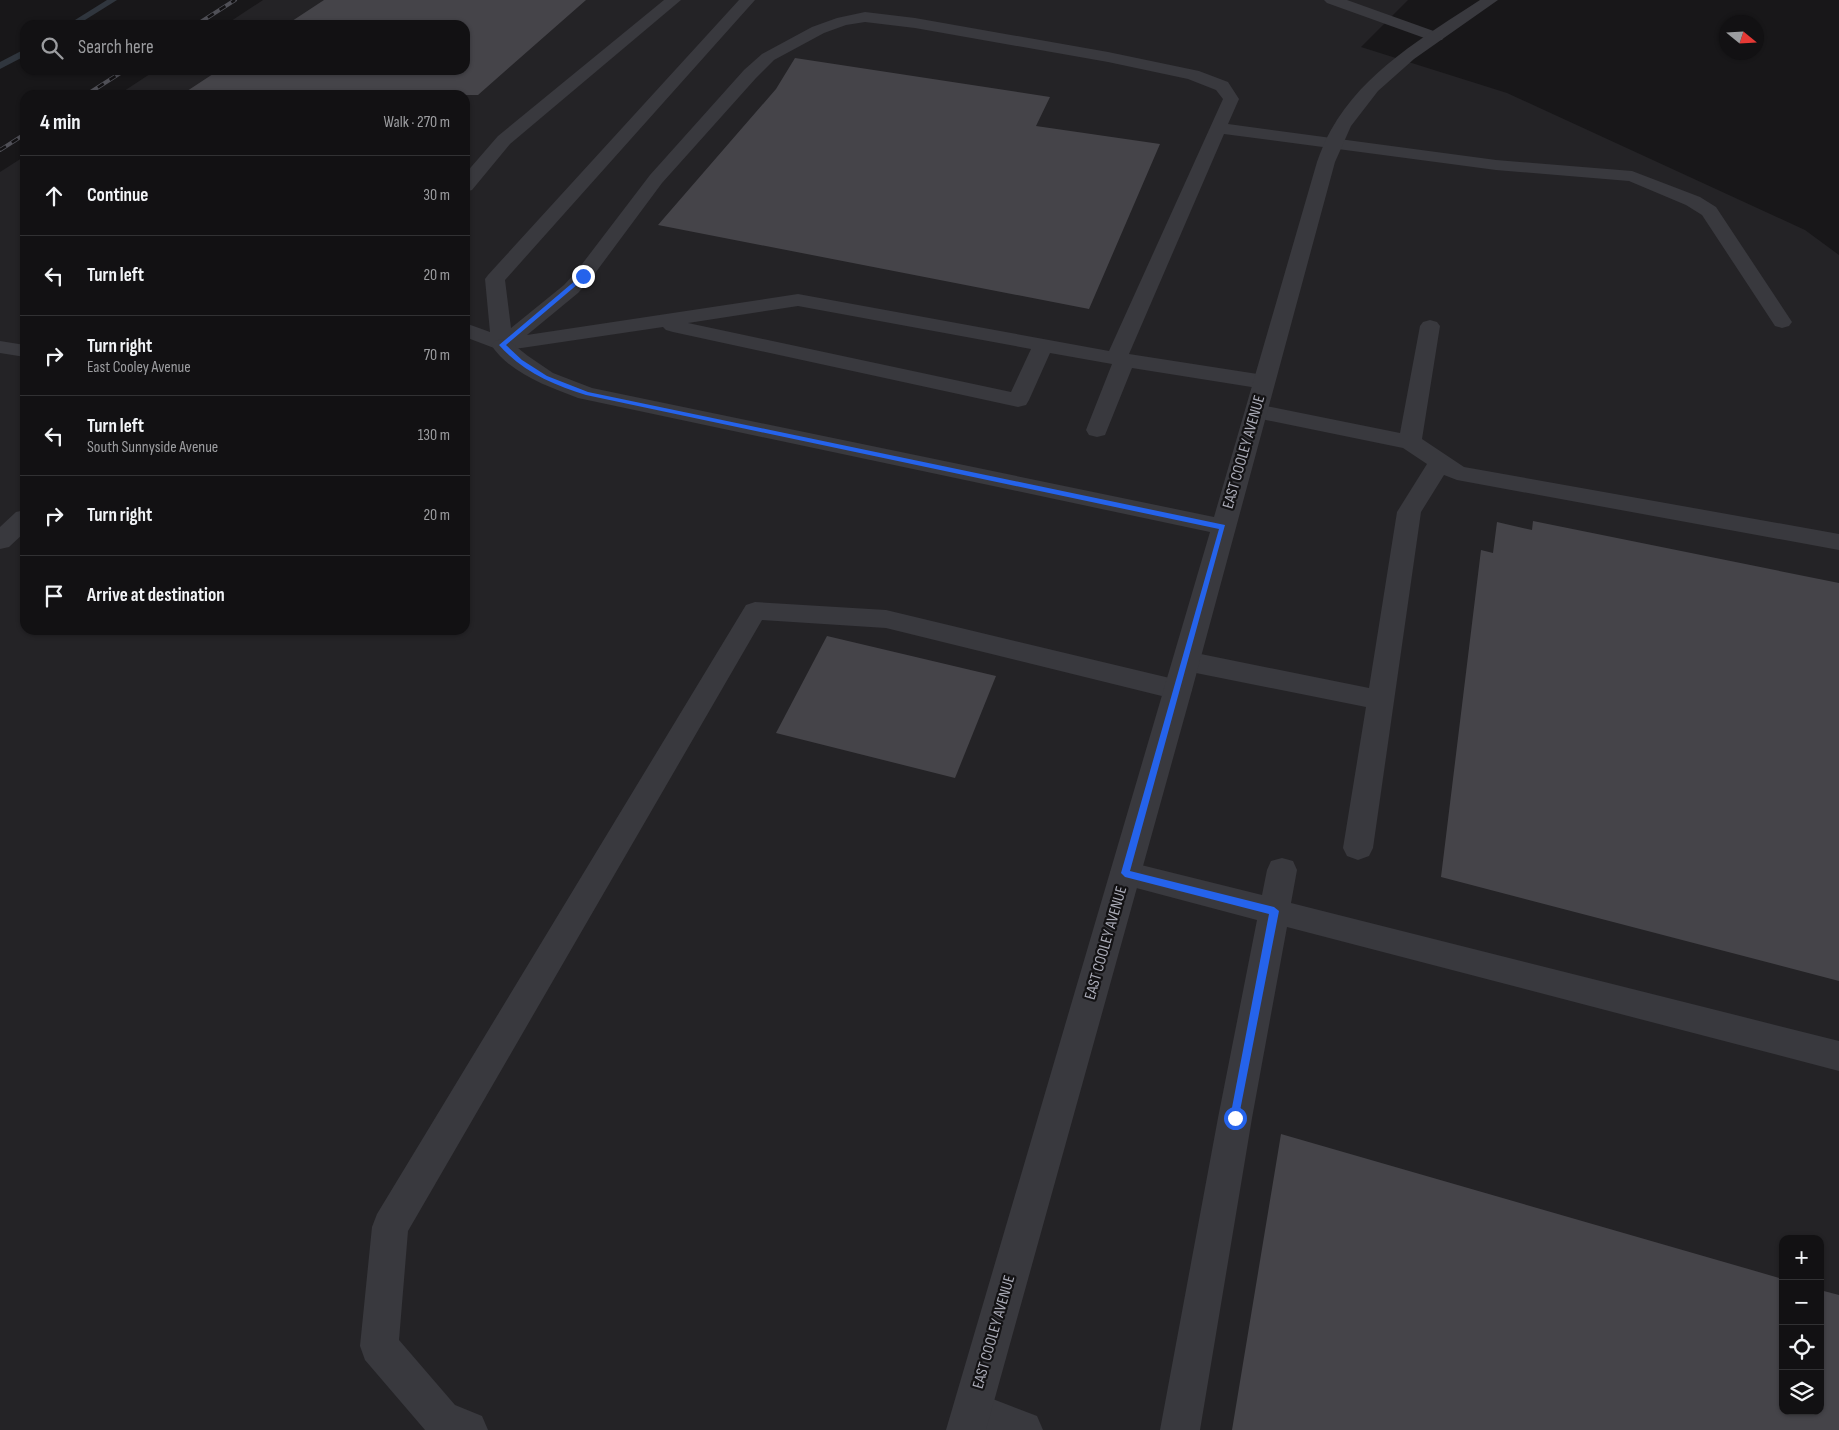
<!DOCTYPE html>
<meta charset="utf-8">
<style>
:root{--surface:#121113;--page:#1f1f21;--text:#f1f3f6;--muted:#9c9da0;--line:#313133}
body{margin:0;font-family:"Sofia Sans Condensed",sans-serif;background:var(--page);color:var(--text)}
.controls{position:absolute;right:15px;bottom:15px;display:grid;overflow:hidden;border-radius:10px;box-shadow:0 1px 4px #0004}
.controls button{width:45px;height:45px;display:grid;place-items:center;padding:0;border:0;border-bottom:1px solid var(--line);background:var(--surface);color:var(--text);font:25px sans-serif}
.compass{position:absolute;left:1719px;top:15px;width:45px;height:45px;border-radius:50%;background:var(--surface);box-shadow:0 1px 4px #0004;rotate:108deg}
.stop{position:absolute;width:15px;height:15px;margin:-11px;border:4px solid #2563eb;border-radius:50%;background:#fff}
.stop.end{background:#2563eb;border-color:#fff;box-shadow:0 1px 5px #0008}
.list{margin:0;padding:0;list-style:none}
h2{display:flex;justify-content:space-between;align-items:center;height:65px;margin:0;padding:0 20px;font-size:21px}
h2 small{font-size:16px;font-weight:400;color:var(--muted)}
.list li{display:grid;grid-template-columns:32px 1fr auto;gap:15px;align-items:center;box-sizing:border-box;height:80px;padding:0 20px;border-top:1px solid var(--line)}
.list b{display:block;font-size:19px;white-space:nowrap}
.list p{margin:0;font-size:16px;white-space:nowrap;color:var(--muted)}
.list em{font-size:16px;font-style:normal;color:var(--muted)}
.icon{flex:none;width:28px;height:28px;fill:none;stroke:currentColor;stroke-width:2;stroke-linecap:round;stroke-linejoin:round}
.map{position:relative;flex:none;width:1839px;height:1430px;overflow:hidden}
.search{position:absolute;background:var(--surface);box-shadow:0 1px 4px #0004;left:20px;top:20px;width:450px;height:55px;display:flex;align-items:center;gap:12px;box-sizing:border-box;padding:0 18px;border-radius:15px;color:var(--muted);font-size:19px}
.panel{position:absolute;background:var(--surface);box-shadow:0 1px 4px #0004;left:20px;top:90px;width:450px;height:545px;border-radius:15px}
.map>svg:first-child{display:block}
</style>
<div class="map">
<svg width="1839" height="1430" viewBox="0 0 1839 1430">
<rect width="100%" height="100%" fill="#181719"/>
<!-- built -->
<path fill="#242326" fill-rule="evenodd" d="M263,0H1408L1361,47L1507,93L1805,230L1839,255V1430H0V172L25,156V630H465V95H118L156,70H465V25H225ZM1783,1239H1820V1411H1783Z"/>
<g fill="none" stroke-linecap="round" stroke-linejoin="round">
<!-- stream -->
<g fill="#30363e" fill-rule="evenodd">
<path d="M107,0H117L77,25H67Z"/>
<path d="M25,49V56L0,69V62Z"/>
</g>
</g>
<!-- building -->
<g fill="#454449">
<path d="M324,0H586L478,95H181L219,70H465V25H286Z"/>
<path d="M795,58L1050,97L1036,126L1160,144L1089,309L658,225L776,89Z"/>
<path d="M1533,521L1839,583V981L1441,877L1481,550L1493,553L1497,522L1532,530Z"/>
<path d="M827,636L996,676L955,778L776,733Z"/>
<path d="M1281,1134L1783,1279V1411H1820V1290L1839,1295V1430H1232Z"/>
</g>
<g fill="none" stroke-linecap="round" stroke-linejoin="round">
<!-- lane -->
<g fill="#39393e" fill-rule="evenodd">
<path d="M664,0H681L510,144L472,190L465,192V174L498,136Z"/>
<path d="M739,0H755L505,280L511,328L564,285L576,272L650,175L744,70L762,54L812,27L837,18L865,12L915,18L1108,52L1199,71L1228,82L1239,99L1228,124L1496,160L1632,171L1700,197L1716,207L1792,322L1789,326L1782,328L1775,326L1702,215L1686,205L1629,181L1496,170L1224,134L1129,354L1264,375L1272,377L1275,382L1272,387L1264,389L1132,368L1105,435L1097,437L1089,435L1086,430L1112,364L1050,353L1029,400L1026,405L1018,407L673,332L666,330L663,327L502,351L465,337V323L490,332L485,279L488,275ZM865,22L915,28L1108,62L1188,79L1216,90L1223,99L1109,351L798,294L527,335L578,293L590,280L662,183L756,78L774,60L824,33L846,25ZM798,306L1031,349L1011,392L688,323Z"/>
<path d="M1324,0H1347L1442,34L1444,37L1442,40H1430L1327,3Z"/>
<path d="M1430,320L1437,322L1440,326L1422,439L1464,467L1839,534V550L1457,480L1444,475L1421,512L1373,848L1369,856L1358,860L1347,856L1343,848L1366,707L1186,671L1177,668L1173,661L1177,654L1186,651L1369,688L1397,512L1427,464L1403,448L1256,418L1248,416L1245,411L1248,406L1256,404L1400,433L1420,326L1423,322Z"/>
<path d="M0,341L25,345V357L0,353Z"/>
<path d="M25,510V532L9,547L0,549V527L16,512Z"/>
<path d="M755,602L886,610L1178,680L1188,683L1192,690L1188,697L1178,700L886,628L762,620L408,1231L399,1340L455,1405L482,1416L488,1430H425L365,1360L360,1346L372,1227L377,1214L746,605Z"/>
<path d="M1282,858L1293,861L1297,870L1291,903L1839,1041V1071L1287,927L1252,1118L1200,1430H1160L1218,1118L1257,920L1125,885L1114,882L1110,873L1114,864L1125,861L1262,895L1267,870L1271,861Z"/>
<path d="M972,1391L1037,1416L1043,1430H970L958,1425L952,1411L958,1397Z"/>
</g>
<!-- street -->
<path fill="#39393e" fill-rule="evenodd" d="M1480,0H1498L1414,59L1378,91L1351,126L1335,162L1192,690L986,1430H946L1210,532L578,398C547,386 511,374 491,345L495,341L502,339L509,341L528,356L553,373L592,388L1214,517L1317,162C1321,151 1325,140 1331,130C1364,71 1425,36 1480,0Z"/>
<!-- rail casing -->
<g stroke="#505057" stroke-width="4">
<g id="rail">
<path d="M196,25L235,0"/>
<path d="M86,95L125,70"/>
<path d="M0,150L25,134"/>
</g>
</g>
<!-- rail -->
<use href="#rail" stroke="#131214" stroke-width="2.5" stroke-dasharray="7" stroke-linecap="butt"/>
</g>
<!-- route -->
<path fill="#2563eb" d="M583,274L585,278L506,345L522,360L547,376L588,392L1225,525L1130,871L1274,907L1279,911L1238,1121H1231L1230,1118L1269,914L1125,877L1121,873L1219,529L586,395C553,385 522,371 499,345Z"/>
<g text-anchor="middle" dominant-baseline="central" stroke-width="4.5" stroke-linejoin="round" paint-order="stroke">
<!-- street labels -->
<g font-size="16" fill="#abacb8" stroke="#131214">
<text transform="translate(1244 452) rotate(-74)">EAST COOLEY AVENUE</text>
<text transform="translate(1106 943) rotate(-74)">EAST COOLEY AVENUE</text>
<text transform="translate(994 1332) rotate(-74)">EAST COOLEY AVENUE</text>
</g>
</g>
</svg>
<div class="controls">
<button>+</button>
<button>−</button>
<button><svg class="icon" aria-label="locate" viewBox="0 0 24 24"><circle cx="12" cy="12" r="6"/><path d="M12 2v4M12 18v4M2 12h4M18 12h4"/></svg></button>
<button><svg class="icon" aria-label="layers" viewBox="0 0 24 24"><path d="M12 4l9 5-9 5-9-5zM3 14l9 5 9-5"/></svg></button>
</div>
<svg class="compass" viewBox="-18 -18 36 36"><path d="M0-13l5 13h-10z" fill="#e53935"/><path d="M0 13l5-13h-10z" fill="#9c9da0"/></svg>
<div class="stop" style="left:1235px;top:1118px"></div>
<div class="stop end" style="left:583px;top:276px"></div>
<div class="search"><svg class="icon" aria-label="search" viewBox="0 0 24 24"><circle cx="10" cy="10" r="6"/><path d="M15 15l6 6"/></svg>Search here</div>
<section class="panel">
<h2>4 min<small>Walk · 270 m</small></h2>
<ul class="list">
<li><svg class="icon" aria-label="ahead" viewBox="0 0 24 24"><path d="M12 20V5M6 11l6-6 6 6"/></svg><div><b>Continue</b></div><em>30 m</em></li>
<li><svg class="icon" aria-label="left" viewBox="0 0 24 24"><path d="M17 20v-9H6M10 6l-5 5 5 5"/></svg><div><b>Turn left</b></div><em>20 m</em></li>
<li><svg class="icon" aria-label="right" viewBox="0 0 24 24"><path d="M7 20v-9h11M14 6l5 5-5 5"/></svg><div><b>Turn right</b><p>East Cooley Avenue</p></div><em>70 m</em></li>
<li><svg class="icon" aria-label="left" viewBox="0 0 24 24"><path d="M17 20v-9H6M10 6l-5 5 5 5"/></svg><div><b>Turn left</b><p>South Sunnyside Avenue</p></div><em>130 m</em></li>
<li><svg class="icon" aria-label="right" viewBox="0 0 24 24"><path d="M7 20v-9h11M14 6l5 5-5 5"/></svg><div><b>Turn right</b></div><em>20 m</em></li>
<li><svg class="icon" aria-label="arrive" viewBox="0 0 24 24"><path d="M6 21V4h12l-3 4 3 4H6"/></svg><div><b>Arrive at destination</b></div></li>
</ul>
</section>
</div>
